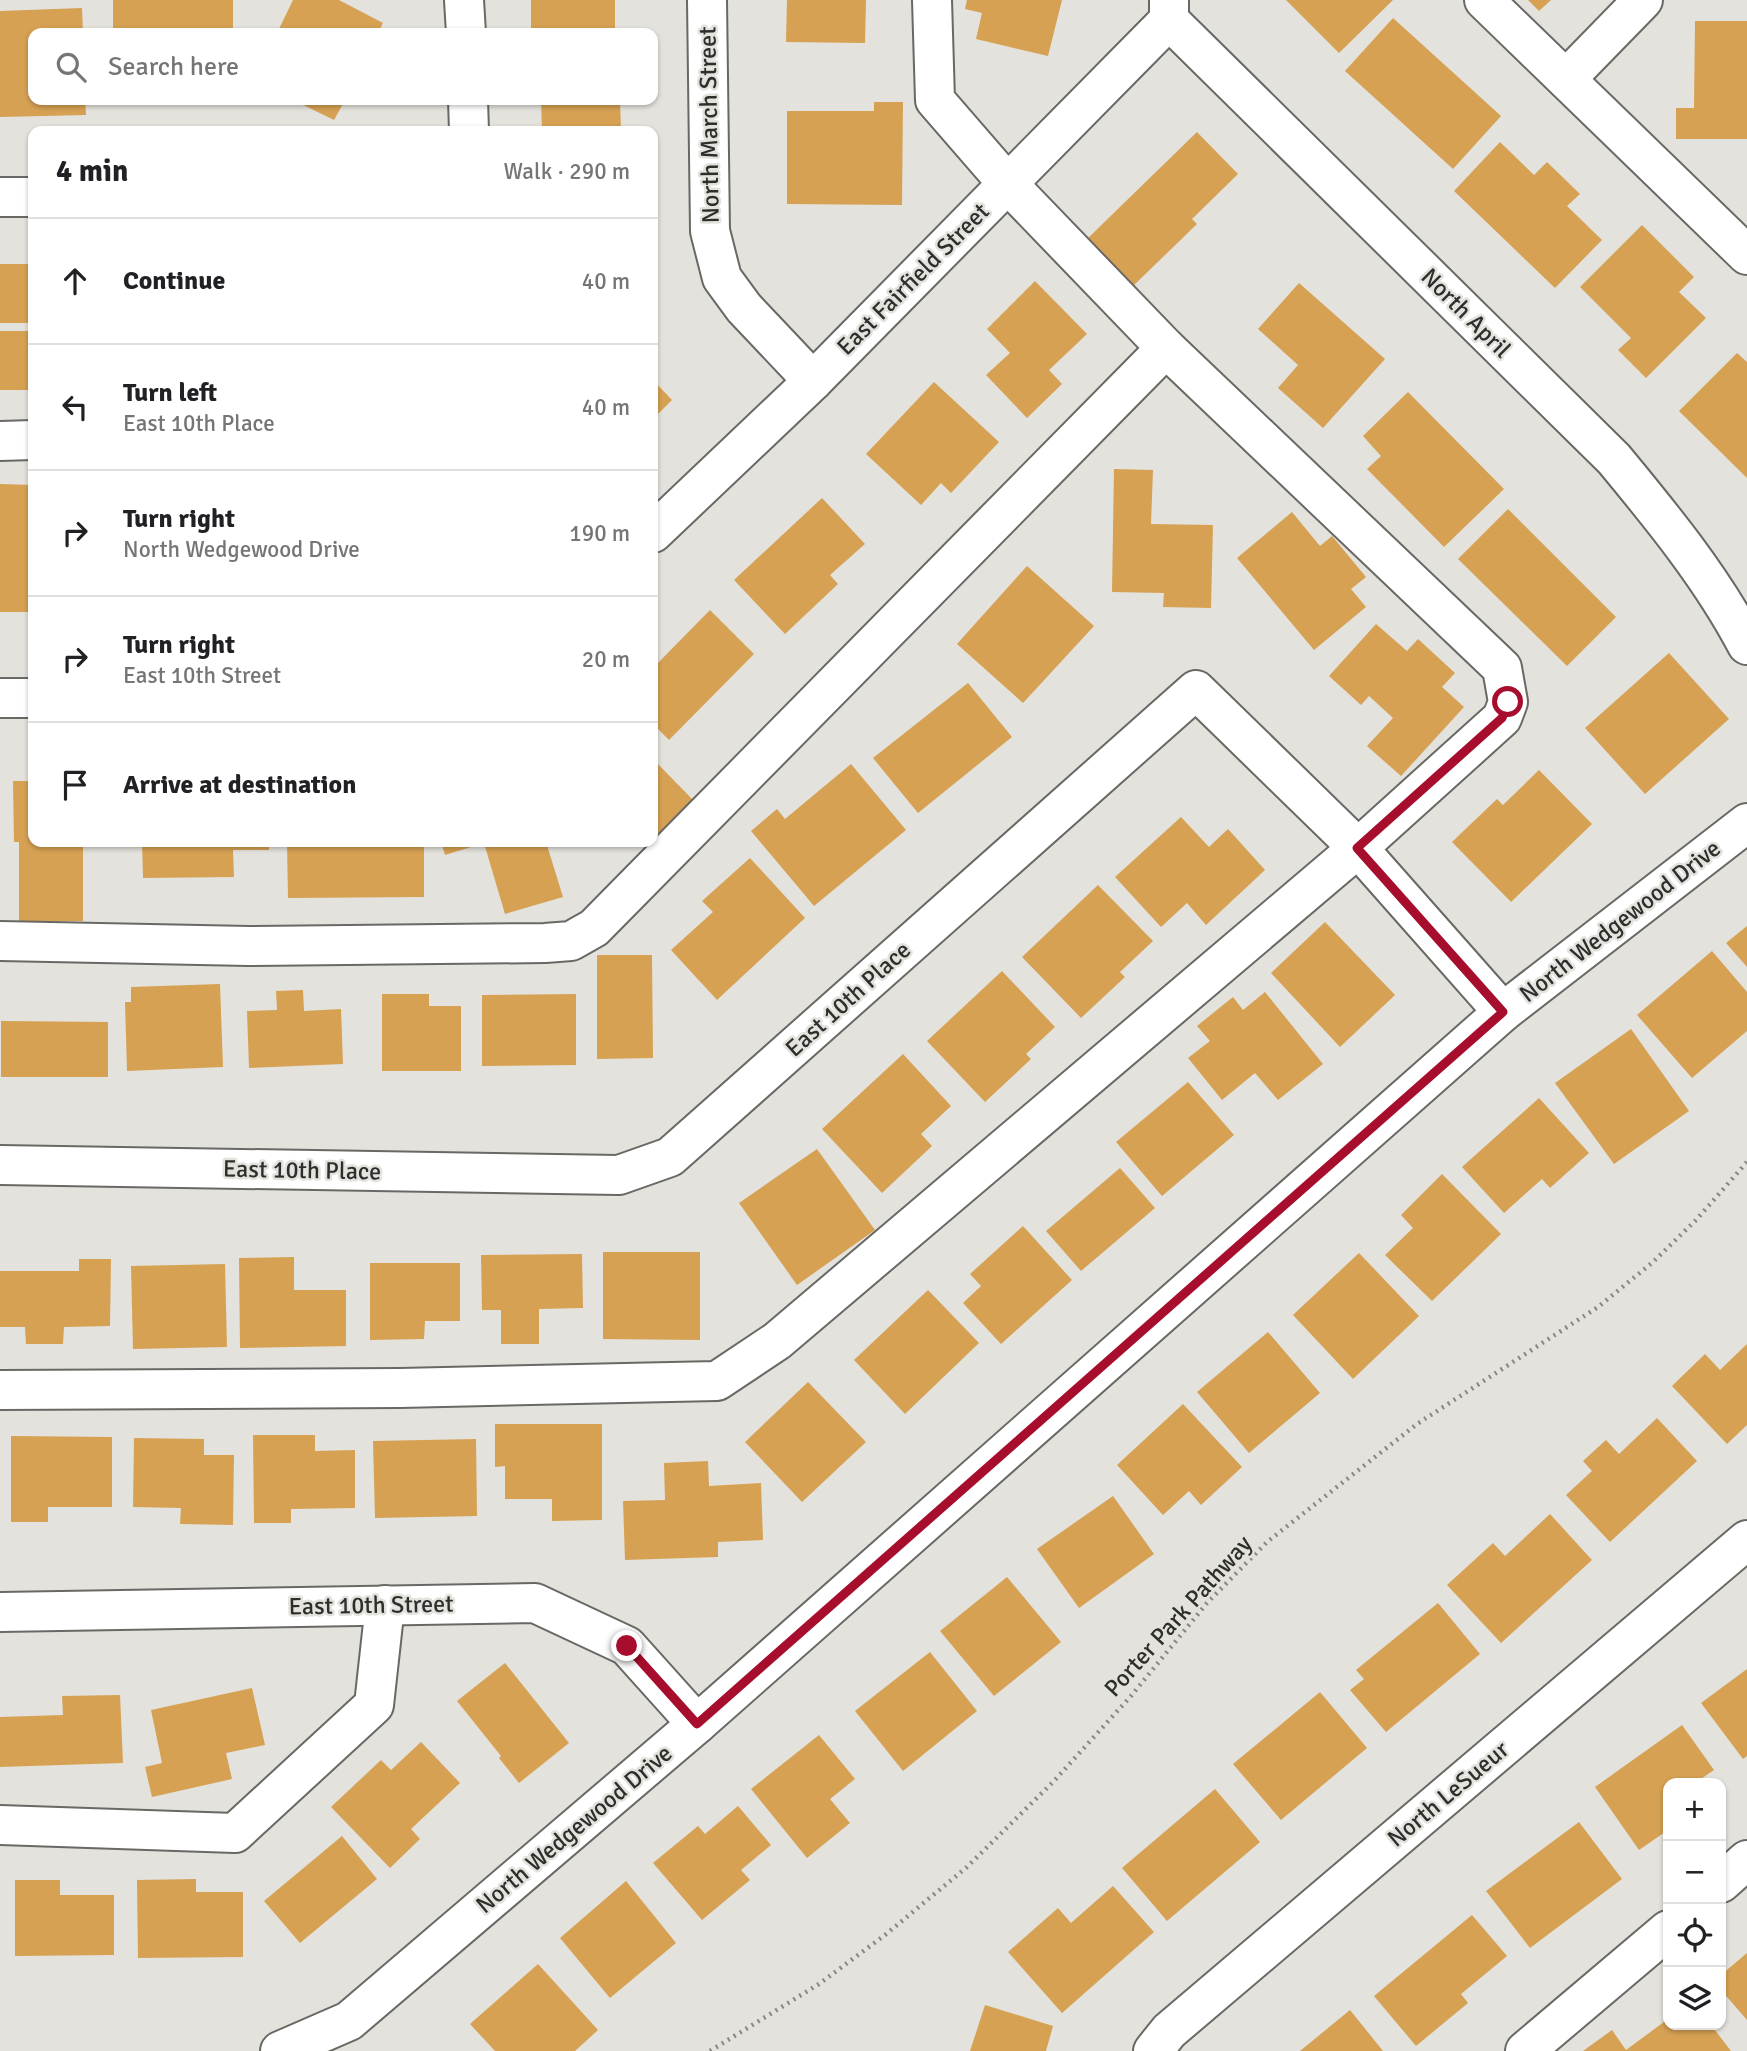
<!DOCTYPE html>
<meta charset="utf-8">
<style>
:root{--surface:#fff;--page:#f2f2f2;--text:#202124;--muted:#757577;--line:#e0e0e0}
body{margin:0;font-family:Signika,sans-serif;background:var(--page);color:var(--text)}
.controls{position:absolute;right:21px;bottom:21px;display:grid;overflow:hidden;border-radius:14px;box-shadow:0 2px 5px #0004}
.controls button{width:63px;height:63px;display:grid;place-items:center;padding:0;border:0;border-bottom:2px solid var(--line);background:var(--surface);color:var(--text);font:35px sans-serif}
.stop{position:absolute;width:21px;height:21px;margin:-16px;border:5px solid #a70d2c;border-radius:50%;background:#fff}
.stop.end{background:#a70d2c;border-color:#fff;box-shadow:0 2px 7px #0008}
.list{margin:0;padding:0;list-style:none}
h2{display:flex;justify-content:space-between;align-items:center;height:91px;margin:0;padding:0 28px;font-size:30px}
h2 small{font-size:23px;font-weight:400;color:var(--muted)}
.list li{display:grid;grid-template-columns:46px 1fr auto;gap:21px;align-items:center;box-sizing:border-box;height:126px;padding:0 28px;border-top:2px solid var(--line)}
.list b{display:block;font-size:26px;white-space:nowrap}
.list p{margin:0;font-size:23px;white-space:nowrap;color:var(--muted)}
.list em{font-size:23px;font-style:normal;color:var(--muted)}
.icon{flex:none;width:38px;height:38px;fill:none;stroke:currentColor;stroke-width:2;stroke-linecap:round;stroke-linejoin:round}
.map{position:relative;flex:none;width:1747px;height:2051px;overflow:hidden}
.search{position:absolute;background:var(--surface);box-shadow:0 2px 5px #0004;left:28px;top:28px;width:630px;height:77px;display:flex;align-items:center;gap:18px;box-sizing:border-box;padding:0 24px;border-radius:14px;color:var(--muted);font-size:26px}
.panel{position:absolute;background:var(--surface);box-shadow:0 2px 5px #0004;left:28px;top:126px;width:630px;height:721px;border-radius:14px}
.map>svg:first-child{display:block}
</style>
<div class="map">
<svg width="1747" height="2051" viewBox="0 0 1747 2051">
<rect width="100%" height="100%" fill="#e3e2dd"/>
<!-- building -->
<g fill="#d6a153">
<rect x="113" y="0" width="120" height="33"/>
<path d="M293,0H339L383,23L378,33H277Z"/>
<rect x="531" y="0" width="84" height="33"/>
<path d="M787,0H866L865,43L786,42Z"/>
<path d="M967,0H1062L1048,56L976,39L982,13L965,9Z"/>
<path d="M1286,0H1393L1339,53Z"/>
<path d="M1528,0H1551L1539,11Z"/>
<path d="M82,8L83,33H33V100H85L86,115L0,117V11Z"/>
<path d="M1393,18L1501,116L1453,169L1345,71Z"/>
<path d="M1695,21H1747V139H1676V108H1694Z"/>
<path d="M293,100H345L334,120Z"/>
<path d="M541,100H620L621,131H542Z"/>
<path d="M874,102H903L902,205L787,204V111H874Z"/>
<path d="M1197,132L1238,174L1192,219L1197,224L1132,287L1086,240Z"/>
<path d="M1500,142L1534,175L1547,162L1580,194L1567,206L1602,240L1555,288L1454,191Z"/>
<path d="M1642,225L1694,277L1679,292L1706,318L1646,378L1618,350L1631,338L1580,287Z"/>
<rect x="0" y="264" width="33" height="59"/>
<path d="M1035,281L1087,334L1049,370L1062,384L1027,418L986,375L1010,353L987,329Z"/>
<path d="M1299,283L1385,359L1323,428L1278,388L1298,365L1258,329Z"/>
<rect x="0" y="331" width="33" height="59"/>
<path d="M1737,353L1747,362V478L1679,411Z"/>
<path d="M653,380L672,400L653,419Z"/>
<path d="M934,382L999,442L951,493L941,483L921,505L866,454Z"/>
<path d="M1408,392L1504,489L1444,547L1367,469L1381,456L1363,436Z"/>
<path d="M1114,469L1153,470L1151,524L1213,525L1211,608L1163,607L1164,593L1112,592Z"/>
<path d="M0,484L33,485V612H0Z"/>
<path d="M822,498L865,544L830,575L838,584L785,634L734,580Z"/>
<path d="M1508,509L1616,617L1567,666L1458,559Z"/>
<path d="M1292,512L1320,546L1332,536L1366,577L1351,589L1366,607L1314,650L1237,558Z"/>
<path d="M1027,566L1094,626L1023,703L957,644Z"/>
<path d="M710,610L754,654L669,740L653,724V668Z"/>
<path d="M1376,624L1407,651L1418,639L1455,673L1442,687L1464,707L1401,776L1367,746L1393,718L1369,696L1361,705L1329,676Z"/>
<path d="M1669,653L1729,719L1645,794L1585,728Z"/>
<path d="M968,683L1012,737L918,813L873,758Z"/>
<path d="M653,759L695,802L653,842Z"/>
<path d="M851,764L906,830L814,906L751,831L777,809L785,819Z"/>
<path d="M1539,770L1592,824L1511,902L1452,842L1497,799L1503,805Z"/>
<path d="M13,781H33V842H83V921L19,922V842H14Z"/>
<path d="M1181,817L1209,847L1228,829L1265,870L1206,925L1187,903L1161,927L1115,877Z"/>
<path d="M142,842H269V850H233L234,877L143,878Z"/>
<path d="M287,842H424V897L288,898Z"/>
<path d="M441,842H546L563,897L505,914L484,843L445,855Z"/>
<path d="M750,858L805,918L717,1000L671,950L713,912L702,901Z"/>
<path d="M1098,885L1153,941L1120,972L1125,977L1081,1018L1022,957Z"/>
<path d="M1325,922L1395,995L1340,1047L1271,973Z"/>
<path d="M1747,926V967L1726,943Z"/>
<path d="M1712,951L1747,992V1031L1692,1078L1637,1015Z"/>
<path d="M597,955H652L653,1058L597,1059Z"/>
<path d="M1002,971L1055,1027L1026,1054L1031,1059L985,1102L927,1041Z"/>
<path d="M220,984L223,1067L127,1071L125,1002H131V987Z"/>
<path d="M303,990L304,1011L341,1009L343,1064L249,1068L247,1011L277,1010L276,991Z"/>
<path d="M1265,992L1323,1064L1278,1100L1255,1073L1222,1100L1188,1058L1210,1041L1197,1026L1233,997L1243,1010Z"/>
<path d="M382,994H429V1006H461V1071H382Z"/>
<path d="M576,994V1065L482,1066V995Z"/>
<path d="M1,1021L108,1022V1077H1Z"/>
<path d="M1631,1029L1689,1111L1614,1164L1555,1083Z"/>
<path d="M903,1054L951,1106L921,1134L932,1146L882,1193L822,1129Z"/>
<path d="M1188,1082L1234,1135L1162,1196L1116,1142Z"/>
<path d="M1539,1098L1589,1153L1550,1188L1542,1179L1504,1213L1462,1167Z"/>
<path d="M817,1149L875,1230L797,1285L739,1203Z"/>
<path d="M1120,1168L1155,1208L1081,1271L1046,1231Z"/>
<path d="M1442,1174L1501,1234L1432,1301L1385,1255L1413,1228L1401,1215Z"/>
<path d="M1023,1226L1072,1280L1001,1344L963,1303L981,1286L970,1274Z"/>
<path d="M603,1252H700V1340L603,1339Z"/>
<path d="M1359,1253L1419,1316L1353,1379L1293,1315Z"/>
<path d="M582,1254L583,1308L539,1309V1344H501V1310H482L481,1255Z"/>
<path d="M294,1257V1290H346V1346L240,1348L239,1258Z"/>
<path d="M79,1259H111L110,1326L64,1327L63,1344H26L25,1327H0V1271H79Z"/>
<path d="M370,1263H460V1321H425L424,1339L370,1340Z"/>
<path d="M225,1264L227,1347L133,1349L131,1266Z"/>
<path d="M928,1290L979,1343L905,1414L854,1360Z"/>
<path d="M1268,1332L1320,1393L1249,1453L1197,1392Z"/>
<path d="M1747,1344V1425L1727,1444L1672,1386L1705,1354L1720,1370Z"/>
<path d="M808,1382L866,1442L802,1502L745,1442Z"/>
<path d="M1183,1404L1242,1467L1201,1505L1189,1491L1163,1515L1117,1465Z"/>
<path d="M1657,1418L1697,1461L1610,1542L1566,1495L1592,1471L1583,1461L1606,1440L1619,1454Z"/>
<path d="M495,1424H602V1520L552,1521V1499H505V1466L495,1467Z"/>
<path d="M253,1435H315V1451L355,1450V1508L291,1509V1523H254Z"/>
<path d="M11,1436L112,1437V1507H48V1522H11Z"/>
<path d="M134,1438L204,1439V1455H234L233,1525L180,1524L181,1508L133,1507Z"/>
<path d="M476,1439L477,1516L375,1518L373,1441Z"/>
<path d="M708,1461L709,1486L761,1483L763,1540L718,1542V1557L625,1560L623,1501L665,1500L664,1463Z"/>
<path d="M1113,1496L1154,1554L1079,1608L1037,1549Z"/>
<path d="M1550,1514L1592,1560L1501,1643L1447,1585L1493,1543L1505,1556Z"/>
<path d="M1007,1577L1061,1642L994,1696L940,1631Z"/>
<path d="M1438,1603L1480,1654L1386,1732L1350,1690L1364,1679L1356,1670Z"/>
<path d="M930,1652L977,1711L903,1771L855,1711Z"/>
<path d="M505,1663L569,1743L519,1783L499,1758L501,1756L457,1701Z"/>
<path d="M1747,1669V1756L1743,1759L1701,1703Z"/>
<path d="M252,1688L265,1745L226,1753L232,1779L152,1797L145,1767L162,1763L151,1710Z"/>
<path d="M1320,1692L1367,1748L1281,1820L1233,1764Z"/>
<path d="M120,1695L123,1763L0,1767V1717L63,1715L62,1696Z"/>
<path d="M1682,1725L1714,1770L1695,1783H1668V1830L1639,1850L1595,1787Z"/>
<path d="M819,1735L855,1779L830,1799L850,1823L807,1858L751,1789Z"/>
<path d="M421,1742L460,1783L411,1829L420,1839L390,1868L331,1807L381,1760L391,1770Z"/>
<path d="M1215,1789L1260,1842L1167,1921L1122,1868Z"/>
<path d="M738,1806L771,1845L741,1870L750,1880L702,1920L653,1863L698,1826L705,1834Z"/>
<path d="M1579,1822L1622,1879L1530,1948L1486,1891Z"/>
<path d="M342,1836L377,1879L300,1943L264,1901Z"/>
<path d="M196,1879V1892H243V1957L138,1958L137,1880Z"/>
<path d="M15,1880H60V1895H114V1955L15,1956Z"/>
<path d="M626,1881L676,1943L610,1998L560,1938Z"/>
<path d="M1113,1886L1154,1932L1062,2013L1008,1952L1058,1908L1071,1923Z"/>
<path d="M1472,1915L1507,1956L1461,1994L1468,2003L1416,2046L1374,1996Z"/>
<path d="M1747,1953V2020L1721,1990V1975Z"/>
<path d="M538,1964L598,2030L575,2051H495L470,2024Z"/>
<path d="M985,2005L1053,2026L1046,2051H970Z"/>
<path d="M1350,2010L1383,2051H1300Z"/>
<path d="M1668,2019V2025H1711L1731,2051H1583L1612,2030L1626,2050Z"/>
</g>
<g fill="none" stroke-linecap="round" stroke-linejoin="round">
<!-- minor casing -->
<g stroke="#696864" stroke-width="42">
<g id="minor">
<path d="M464,0L466,33"/>
<path d="M707,0L710,231L722,278L744,308L813,381"/>
<path d="M1169,0V20L1614,459C1662,517 1712,578 1747,645"/>
<path d="M1484,0L1747,255"/>
<path d="M1566,79L1643,0"/>
<path d="M468,100L469,131"/>
<path d="M0,197H33"/>
<path d="M0,441L33,440"/>
<path d="M653,533L813,381L1169,20"/>
<path d="M0,698H33"/>
<path d="M0,941L249,946L545,943L571,941L594,928L1166,348L1007,183L935,100L932,0"/>
<path d="M0,1165L619,1175L670,1157L1196,690L1358,848L1503,1012"/>
<path d="M0,1390L400,1388L717,1381L777,1341L1358,848L1502,718L1508,702L1502,668L1166,348"/>
<path d="M0,1612L535,1603L627,1646L697,1724"/>
<path d="M0,1825L235,1833L374,1705L385,1605"/>
<path d="M1721,1883L1747,1860"/>
<path d="M280,2051L349,2021L697,1724L1503,1012L1747,823"/>
<path d="M1153,2051L1169,2031L1747,1540"/>
<path d="M1525,2051L1668,1930"/>
</g>
</g>
<!-- path -->
<path stroke="#878783" stroke-width="4.5" stroke-dasharray="2 5" stroke-linecap="butt" d="M710,2051L819,1984L885,1935L967,1867L1054,1781L1131,1696L1207,1603L1267,1542L1417,1424L1598,1307L1653,1262L1696,1220L1747,1162"/>
<!-- minor -->
<use href="#minor" stroke="#fff" stroke-width="38"/>
</g>
<g fill="none" stroke-linecap="round" stroke-linejoin="round">
<!-- route -->
<path stroke="#a70d2c" stroke-width="9" d="M627,1646L697,1724L1503,1012L1357,848L1502,718L1508,702"/>
</g>
<g text-anchor="middle" dominant-baseline="central" stroke-width="5" stroke-linejoin="round" paint-order="stroke">
<!-- street labels -->
<g font-size="24" fill="#2e2e2c" stroke="#e3e2dd">
<text transform="translate(709 125) rotate(-91)">North March Street</text>
<text transform="translate(913 279) rotate(-45)">East Fairfield Street</text>
<text transform="translate(1466 313) rotate(45)">North April</text>
<text transform="translate(1620 921) rotate(-38)">North Wedgewood Drive</text>
<text transform="translate(848 999) rotate(-42)">East 10th Place</text>
<text transform="translate(302 1170) rotate(1)">East 10th Place</text>
<text transform="translate(371 1605) rotate(-1)">East 10th Street</text>
<text transform="translate(1178 1616) rotate(-48)">Porter Park Pathway</text>
<text transform="translate(1448 1794) rotate(-40)">North LeSueur</text>
<text transform="translate(574 1829) rotate(-40)">North Wedgewood Drive</text>
</g>
</g>
</svg>
<div class="controls">
<button>+</button>
<button>−</button>
<button><svg class="icon" aria-label="locate" viewBox="0 0 24 24"><circle cx="12" cy="12" r="6"/><path d="M12 2v4M12 18v4M2 12h4M18 12h4"/></svg></button>
<button><svg class="icon" aria-label="layers" viewBox="0 0 24 24"><path d="M12 4l9 5-9 5-9-5zM3 14l9 5 9-5"/></svg></button>
</div>
<div class="stop" style="left:1508px;top:702px"></div>
<div class="stop end" style="left:627px;top:1646px"></div>
<div class="search"><svg class="icon" aria-label="search" viewBox="0 0 24 24"><circle cx="10" cy="10" r="6"/><path d="M15 15l6 6"/></svg>Search here</div>
<section class="panel">
<h2>4 min<small>Walk · 290 m</small></h2>
<ul class="list">
<li><svg class="icon" aria-label="ahead" viewBox="0 0 24 24"><path d="M12 20V5M6 11l6-6 6 6"/></svg><div><b>Continue</b></div><em>40 m</em></li>
<li><svg class="icon" aria-label="left" viewBox="0 0 24 24"><path d="M17 20v-9H6M10 6l-5 5 5 5"/></svg><div><b>Turn left</b><p>East 10th Place</p></div><em>40 m</em></li>
<li><svg class="icon" aria-label="right" viewBox="0 0 24 24"><path d="M7 20v-9h11M14 6l5 5-5 5"/></svg><div><b>Turn right</b><p>North Wedgewood Drive</p></div><em>190 m</em></li>
<li><svg class="icon" aria-label="right" viewBox="0 0 24 24"><path d="M7 20v-9h11M14 6l5 5-5 5"/></svg><div><b>Turn right</b><p>East 10th Street</p></div><em>20 m</em></li>
<li><svg class="icon" aria-label="arrive" viewBox="0 0 24 24"><path d="M6 21V4h12l-3 4 3 4H6"/></svg><div><b>Arrive at destination</b></div></li>
</ul>
</section>
</div>
